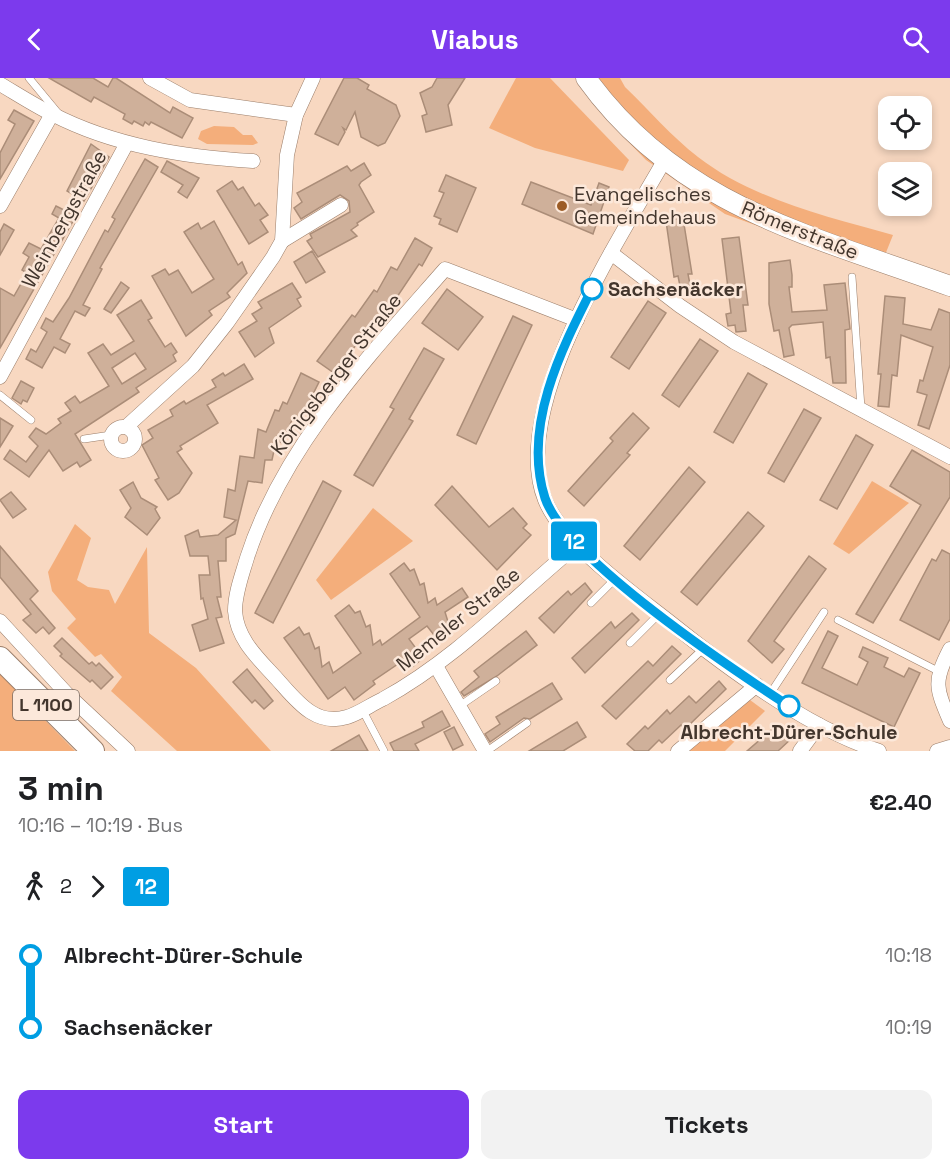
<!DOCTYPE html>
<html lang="en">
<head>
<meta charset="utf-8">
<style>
	:root { --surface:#fff; --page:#f2f2f2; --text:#202124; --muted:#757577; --accent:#7c3aed }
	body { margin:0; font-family:"Space Grotesk",sans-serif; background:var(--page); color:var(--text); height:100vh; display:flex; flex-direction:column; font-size:22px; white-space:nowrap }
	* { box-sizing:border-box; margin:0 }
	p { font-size:20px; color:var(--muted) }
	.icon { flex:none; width:33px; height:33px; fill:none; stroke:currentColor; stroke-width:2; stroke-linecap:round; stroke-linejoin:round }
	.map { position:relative; height:673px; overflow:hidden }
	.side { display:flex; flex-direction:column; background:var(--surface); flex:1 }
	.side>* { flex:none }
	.badge { padding:0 12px; border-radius:4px; font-size:21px; line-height:39px }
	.tools { position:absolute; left:878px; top:18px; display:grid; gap:12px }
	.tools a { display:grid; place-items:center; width:54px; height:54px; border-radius:12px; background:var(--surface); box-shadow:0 3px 9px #0003; font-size:30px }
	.map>.badge { position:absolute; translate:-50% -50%; box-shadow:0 0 0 3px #fff }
	.legs { display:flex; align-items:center; gap:9px; height:66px; padding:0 18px; font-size:20px }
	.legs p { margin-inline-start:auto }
	.headline { display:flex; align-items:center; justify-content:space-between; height:102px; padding:0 18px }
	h1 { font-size:33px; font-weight:700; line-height:45px }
	.action { display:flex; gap:12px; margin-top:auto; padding:12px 18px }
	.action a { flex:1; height:69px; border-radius:12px; background:var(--accent); color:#fff; font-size:24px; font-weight:700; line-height:69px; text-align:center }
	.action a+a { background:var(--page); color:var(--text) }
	ul { padding:0 18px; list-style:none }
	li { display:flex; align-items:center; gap:21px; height:72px; font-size:22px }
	li i { display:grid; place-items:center; width:9px; height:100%; margin:0 8px; background:currentColor }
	li i::after { content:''; width:15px; height:15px; margin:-8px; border:4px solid; border-radius:50%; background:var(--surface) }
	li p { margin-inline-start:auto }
	li:first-child i { background:linear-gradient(#0000 50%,currentColor 0) }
	li:last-child i { background:linear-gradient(currentColor 50%,#0000 0) }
	header { display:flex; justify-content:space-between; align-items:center; height:78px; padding:0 18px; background:var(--accent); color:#fff; font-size:27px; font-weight:700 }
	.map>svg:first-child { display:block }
	.green { fill:#f4ae7b }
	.building { fill:#cfb09a; stroke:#ab8d78; stroke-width:1.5; fill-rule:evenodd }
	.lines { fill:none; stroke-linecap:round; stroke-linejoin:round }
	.lane-casing { stroke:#9b7e6a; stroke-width:8 }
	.street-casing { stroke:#9b7e6a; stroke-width:15 }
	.secondary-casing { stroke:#9b7e6a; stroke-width:21 }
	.primary-casing { stroke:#9b7e6a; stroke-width:24 }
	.lane { stroke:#fff; stroke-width:7 }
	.street { stroke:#fff; stroke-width:14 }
	.secondary { stroke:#fff; stroke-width:20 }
	.primary { stroke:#fff; stroke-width:22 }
	.line-1-casing { stroke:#fff; stroke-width:14 }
	.line-1 { stroke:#009ee3; stroke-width:9 }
	.poi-dot { fill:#9c5c26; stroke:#fce8da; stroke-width:2 }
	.stop-1-dot { fill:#fff; stroke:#009ee3; stroke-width:3 }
	.labels { text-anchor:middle; stroke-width:5; stroke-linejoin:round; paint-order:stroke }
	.shield { fill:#fce8da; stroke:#7a6b61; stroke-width:1.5 }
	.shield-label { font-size:18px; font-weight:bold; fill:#43362d }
	.poi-label { font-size:20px; fill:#43362d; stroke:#fce8da; text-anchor:start }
	.street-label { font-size:20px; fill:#43362d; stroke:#fce8da }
	.stop-label { font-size:20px; font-weight:bold; fill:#43362d; stroke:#fce8da; text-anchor:start }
</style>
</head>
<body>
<header><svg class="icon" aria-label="back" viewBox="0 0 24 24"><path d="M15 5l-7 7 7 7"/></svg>Viabus<svg class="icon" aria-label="search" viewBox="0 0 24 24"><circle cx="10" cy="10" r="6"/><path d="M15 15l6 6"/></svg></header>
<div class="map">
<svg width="950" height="673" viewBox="0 0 950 673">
	<rect width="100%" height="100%" fill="#f8d8c1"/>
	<g class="green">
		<path d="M516,0H550L629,82L623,93L535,70L489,50Z"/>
		<path d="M576,0H620L625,9C649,32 672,59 698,79C752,121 828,139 893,157L879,192L725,136L646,82L611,46Z"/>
		<path d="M214,48L234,49L243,57H252L258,65L253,67L207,66L198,61L201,53Z"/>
		<path d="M872,403L909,425L849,476L833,466Z"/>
		<path d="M373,430L413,463L331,522L316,502Z"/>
		<path d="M75,446L91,460L77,502L88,509L109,512L115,526L147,469L149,555L196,590L271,673H177L111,613L122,599L101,576L95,579L67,550L76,541L52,513L48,494Z"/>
		<path d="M0,596L75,673H0Z"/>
		<path d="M750,622L765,633L725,673H689Z"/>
	</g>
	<g class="building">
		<path d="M49,0H93L108,9L113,0H116L170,35L173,29L193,40L182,60L151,44L149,47L145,44L143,48L134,43L132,46L123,41L125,36L94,19L91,24Z"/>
		<path d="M344,0H357L369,7L367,11L396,27L400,38L385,65L378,68L361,59L355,34L346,52L343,50L345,54L338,67L315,56Z"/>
		<path d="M437,0H465L448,27L452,47L426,54L422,38L427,36L420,15L432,9Z"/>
		<path d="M14,32L34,43L0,101V75L15,46L8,42Z"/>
		<path d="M91,66L109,79L84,123L67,113Z"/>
		<path d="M145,81L158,89L100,190L102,191L83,227L90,230L85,238L75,233L60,261L70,266L65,275L54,269L42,290L26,281L31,271L36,274L47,254L41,250L46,240L53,244L69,220L105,152L108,154L115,141L112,139Z"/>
		<path d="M167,83L199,100L187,120L178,114L183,107L161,94Z"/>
		<path d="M364,85L371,97L361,104L359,107L374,134L357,145L358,147L351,152L357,158L318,179L307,163L312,160L310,156L350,134L349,123L340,117L301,141L294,130L302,124L297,115L347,88L351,93Z"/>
		<path d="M446,97L476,110L457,154L439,146L441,141L434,138L444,115L439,113Z"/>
		<path d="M232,103L238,112L243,109L255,128L259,125L268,137L260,142L268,154L249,166L217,113Z"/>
		<path d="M531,104L591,127L599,105L609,109L593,156L522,126Z"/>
		<path d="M56,128L76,138L0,270V210L14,218L27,195L22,192L29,179L23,175L29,165L41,171L59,140L52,136Z"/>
		<path d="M683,140L692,196H688L692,217L682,218L678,198L674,199L666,143Z"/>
		<path d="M214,143L238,187L242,184L247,195L227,215L230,219L209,233L212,237L186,258L152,198L165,191L169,197L178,192L192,215L214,201L184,154L198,145L201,151Z"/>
		<path d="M4,146L14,152L0,177V154Z"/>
		<path d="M739,159L748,227H743L746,253L736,254L735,247L728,248L726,236L731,235L722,161Z"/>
		<path d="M415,160L432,170L422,188L419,186L379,246L375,243L334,295L317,283L352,237L355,239L374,212L377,214L391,189L397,192Z"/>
		<path d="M312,173L325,194L306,205L294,184Z"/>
		<path d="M790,182L792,197V209H789L792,234L827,232L824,207L845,205L850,251L845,252L846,305H833L830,279L826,280L823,244L792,247L789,250L794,277L784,279L779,252L774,253L769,226V185Z"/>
		<path d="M121,204L129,210L111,235L104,231Z"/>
		<path d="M292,205L301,219L297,221L301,228L269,250L274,265L255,279L239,254L257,243L252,236L262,230L258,224Z"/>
		<path d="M447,211L483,239L458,272L422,245Z"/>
		<path d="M885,218L905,220L903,246L931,252L939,231L950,235V287L929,351L918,347L927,317L917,314L920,302L923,303L933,269L901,257L897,298L892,297L889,329L878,328L881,296H878Z"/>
		<path d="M141,222L152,240L148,242L165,269L171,265L177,274L173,277L176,283L136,310L139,314L75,356L91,382L80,389L77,384L63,393L49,372L29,399L4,381L10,372L26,384L38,368L29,359L36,350L46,356L61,345L58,341L71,333L65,325L75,318L80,325L109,308L88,275L103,266L111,277L134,263L117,237ZM135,275L146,291L122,306L112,290Z"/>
		<path d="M648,223L666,235L629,291L611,279Z"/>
		<path d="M513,238L532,247L476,366L457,357Z"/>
		<path d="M700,261L718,273L679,329L662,317Z"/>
		<path d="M424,270L444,281L409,341L413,343L373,408L354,397L394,331L390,329Z"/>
		<path d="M244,286L253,301L207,327L218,345L180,368L182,371L177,374L192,395L179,415L168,422L155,402L159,400L142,367L153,360L148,352L173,338L170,332L184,323L186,326L216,309L212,302L223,295L225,298Z"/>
		<path d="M301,295L319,304L300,342L293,339L283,365L276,363L272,382H265L262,405L248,403L235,456L226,460V483H218L221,519H217L222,539L216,540L224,565L200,573L192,547L208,541L203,520L201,521L199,497H210L208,478H190L185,458L198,452L200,459L218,457L236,442L224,439L228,411L235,413L240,378L254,380L258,351L266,354L275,332L279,333L283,324L287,326Z"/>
		<path d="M748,295L767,306L733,365L714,354Z"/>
		<path d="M21,303L34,310L27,324L23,322L21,326L12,320Z"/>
		<path d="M804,331L821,340L784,404L768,395Z"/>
		<path d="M633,335L649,350L627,375L630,377L584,428L568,413L613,363L610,360Z"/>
		<path d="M0,340L13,348L0,369Z"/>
		<path d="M856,357L873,367L837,431L820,422Z"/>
		<path d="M912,372L950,394V419L873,545L856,536L921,427L890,408Z"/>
		<path d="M689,389L705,404L640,482L624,468Z"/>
		<path d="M323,403L341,413L273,545L255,535Z"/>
		<path d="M133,404L141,420L157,429L155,431L160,440L147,457L125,439L131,430L120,412Z"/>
		<path d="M452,408L489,449L513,430L527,446L523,450L531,457L497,492L435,427Z"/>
		<path d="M11,414L26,431L13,440L0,422Z"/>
		<path d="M748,434L764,448L697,527L681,514Z"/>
		<path d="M0,468L38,513L30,521L55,550L49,556L43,549L36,555L23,542L31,536L0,499Z"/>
		<path d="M942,472L950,476V541L939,562L900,542L932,481L936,483Z"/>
		<path d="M809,478L826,491L774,563L784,571L772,585L748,563Z"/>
		<path d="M404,485L410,493L414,491L420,507L424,505L428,525L435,520L437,527L462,510L468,519L445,534L449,547L434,557L427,548L409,561L423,580L410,591L404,582L373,603L375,606L354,622L345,609L328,621L284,560L299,549L304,557L309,555L315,571L319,569L322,589L329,584L333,595L361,575L335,538L349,527L355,535L360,533L366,549L370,547L373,567L380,562L382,567L420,539L390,496Z"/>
		<path d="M585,505L592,514L554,555L539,540L568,513L571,517Z"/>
		<path d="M632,535L639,542L585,595L572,580L611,544L615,550Z"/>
		<path d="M526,553L537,567L497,598L464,618L461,614L479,599L474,593Z"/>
		<path d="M828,553L838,558L822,590L857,607L868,584L859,579L863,569L888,580L884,589L904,599L909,590L920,595L894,649L802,605Z"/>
		<path d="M62,560L89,586L92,584L96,588L99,585L113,599L101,611L92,602L90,604L60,578L62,576L54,568Z"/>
		<path d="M672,568L681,576L616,641L602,628L648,583L653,588Z"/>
		<path d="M247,591L273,623L264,631L255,622L252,625L233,604Z"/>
		<path d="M719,603L726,611L685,651L681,647L662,665L659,662L648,673H635L627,666L645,648L648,651L667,632L670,636L689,618L696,625Z"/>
		<path d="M552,605L562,621L530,641L524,640L490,664L485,656L500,646L496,639Z"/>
		<path d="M442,633L450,648L415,666L419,673H394L390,665L424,649L422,644Z"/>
		<path d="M577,644L586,659L563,673H529Z"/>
		<path d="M778,646L792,660L778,673H747Z"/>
		<path d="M454,649L463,667L453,672L444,654Z"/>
		<path d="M359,657L368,673H331Z"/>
	</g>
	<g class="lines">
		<defs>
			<g id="lane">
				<path d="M29,0L58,35"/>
				<path d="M852,199L861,330"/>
				<path d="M0,317L31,342"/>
				<path d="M84,361L111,357"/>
				<path d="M591,525L616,500"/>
				<path d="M838,542L938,593"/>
				<path d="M630,565L659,536"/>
				<path d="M670,602L703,571"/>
				<path d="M770,616L824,534"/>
				<path d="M461,627L496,603"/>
				<path d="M363,633L384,673"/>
				<path d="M487,673L527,645"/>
			</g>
			<g id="street">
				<path d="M150,0L190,22L296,37"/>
				<path d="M0,6C17,16 34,27 52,36C114,68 184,79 253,83"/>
				<path d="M664,83C619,162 508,330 545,422C563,466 633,515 671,545C728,591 809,651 879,673"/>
				<path d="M0,128L52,36"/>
				<path d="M282,163L341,127"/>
				<path d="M611,175L680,228L734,264L950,379"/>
				<path d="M577,242L445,191C369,278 283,368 247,480C242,497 235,515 235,533C237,562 259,581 277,601C296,622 315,649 347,639C360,635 370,627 383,621C456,581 514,519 578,466"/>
				<path d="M0,299L127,65"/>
				<path d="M126,349L193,288L227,245L273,179L282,163L287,77L296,37L313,0"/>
				<circle cx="123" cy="361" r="12"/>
				<path d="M0,543L67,616L128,673"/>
				<path d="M950,571C933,604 936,610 950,643"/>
				<path d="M436,588L485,673"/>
				<path d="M678,673L757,607"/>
				<path d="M800,673L819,647"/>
				<path d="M937,673L950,669"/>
			</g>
			<path id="secondary" d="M586,0C678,128 810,157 950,208"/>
			<path id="primary" d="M0,580L93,673"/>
		</defs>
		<use href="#lane" class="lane-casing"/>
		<use href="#street" class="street-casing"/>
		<use href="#secondary" class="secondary-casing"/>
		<use href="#primary" class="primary-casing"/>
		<use href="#lane" class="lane"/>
		<use href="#street" class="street"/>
		<use href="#secondary" class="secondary"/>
		<use href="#primary" class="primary"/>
	</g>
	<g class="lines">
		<defs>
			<path id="line-1" d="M592,211C561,272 522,349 545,420C565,480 732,591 789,628"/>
		</defs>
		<use href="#line-1" class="line-1-casing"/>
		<use href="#line-1" class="line-1"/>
	</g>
	<circle class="poi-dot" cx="562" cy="128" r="6"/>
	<g class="stop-1-dot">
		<circle cx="592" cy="211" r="10"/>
		<circle cx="789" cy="628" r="10"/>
	</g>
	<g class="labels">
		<rect class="shield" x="13" y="612" width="66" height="30" rx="4.5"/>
		<g class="shield-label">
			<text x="46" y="633">L 1100</text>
		</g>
		<g class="poi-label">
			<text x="574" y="123">Evangelisches<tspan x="574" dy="23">Gemeindehaus</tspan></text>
		</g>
		<g class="street-label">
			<text transform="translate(64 141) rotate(-61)" y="7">Weinbergstraße</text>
			<text transform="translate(800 152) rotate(22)" y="7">Römerstraße</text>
			<text transform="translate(336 296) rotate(-52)" y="7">Königsberger Straße</text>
			<text transform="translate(458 541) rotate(-39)" y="7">Memeler Straße</text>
		</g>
		<g class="stop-label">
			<text x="608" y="218">Sachsenäcker</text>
			<text x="789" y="661" text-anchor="middle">Albrecht-Dürer-Schule</text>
		</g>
	</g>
</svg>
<div class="tools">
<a><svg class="icon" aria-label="locate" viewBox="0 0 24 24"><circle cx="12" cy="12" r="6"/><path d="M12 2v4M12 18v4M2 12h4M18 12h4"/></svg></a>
<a><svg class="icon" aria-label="layers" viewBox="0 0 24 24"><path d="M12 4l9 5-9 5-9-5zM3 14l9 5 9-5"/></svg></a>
</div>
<b class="badge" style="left:574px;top:463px;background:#009ee3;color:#fff">12</b>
</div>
<section class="side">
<div class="headline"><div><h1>3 min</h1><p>10:16 – 10:19 · Bus</p></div><b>€2.40</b></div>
<div class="legs"><svg class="icon" aria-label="walk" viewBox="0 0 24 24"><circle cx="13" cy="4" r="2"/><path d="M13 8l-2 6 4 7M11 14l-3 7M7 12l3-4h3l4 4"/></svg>2<svg class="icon" aria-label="forward" viewBox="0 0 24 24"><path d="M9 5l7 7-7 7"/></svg><b class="badge" style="background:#009ee3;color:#fff">12</b></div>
<ul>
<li><i style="color:#009ee3"></i><b>Albrecht-Dürer-Schule</b><p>10:18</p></li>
<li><i style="color:#009ee3"></i><b>Sachsenäcker</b><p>10:19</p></li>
</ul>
<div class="action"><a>Start</a><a>Tickets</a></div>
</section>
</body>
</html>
